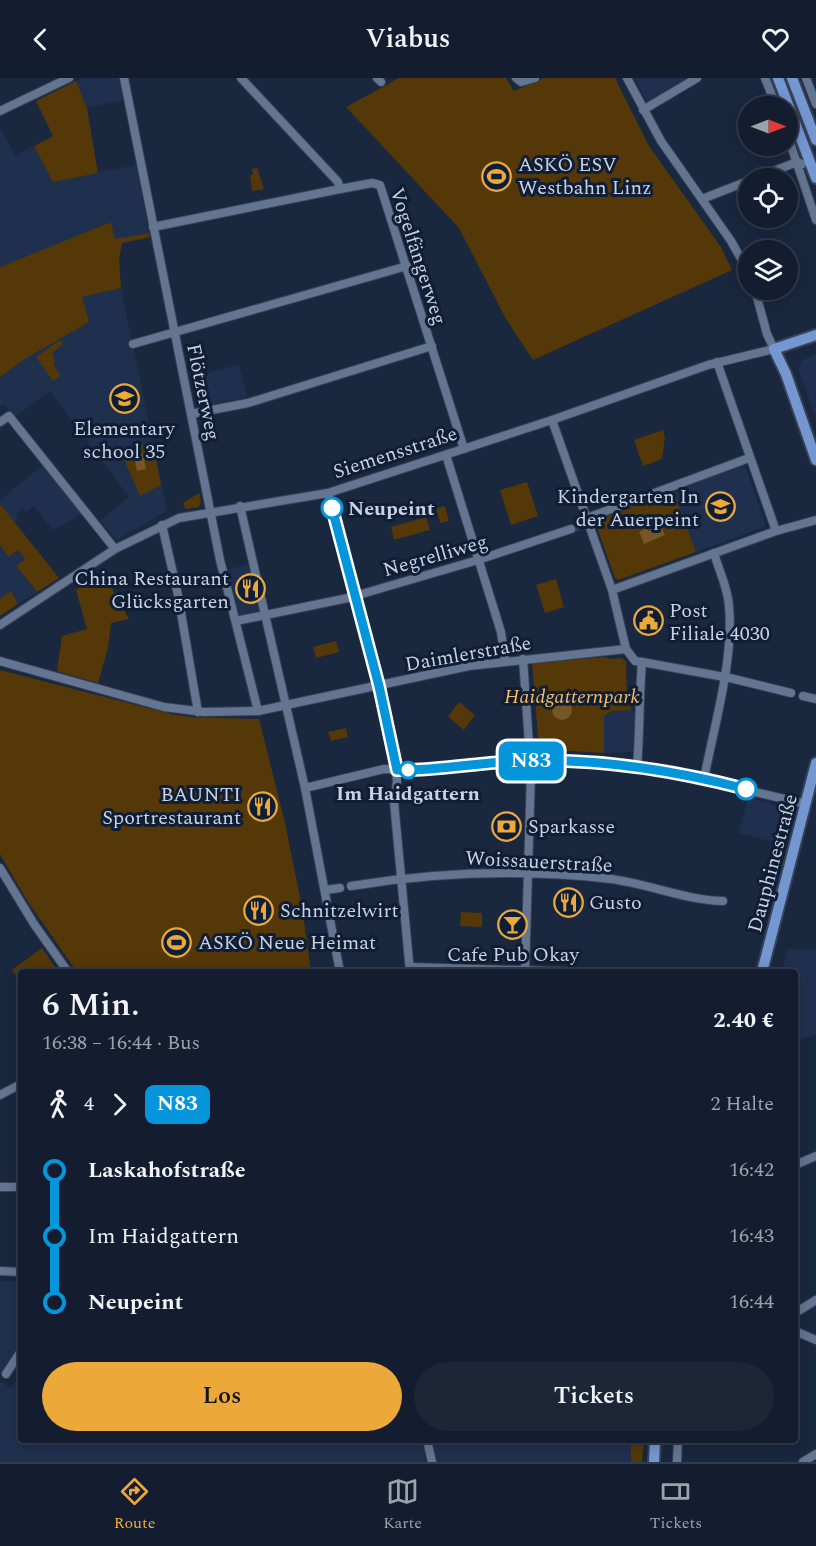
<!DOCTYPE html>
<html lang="de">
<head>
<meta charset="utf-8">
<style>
	:root { --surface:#131d2f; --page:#1c2637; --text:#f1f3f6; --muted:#9da2aa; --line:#323b4b; --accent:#eca93a }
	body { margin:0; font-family:Spectral,serif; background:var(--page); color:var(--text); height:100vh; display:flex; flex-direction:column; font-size:22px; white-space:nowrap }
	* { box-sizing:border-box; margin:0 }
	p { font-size:20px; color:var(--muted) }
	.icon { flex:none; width:33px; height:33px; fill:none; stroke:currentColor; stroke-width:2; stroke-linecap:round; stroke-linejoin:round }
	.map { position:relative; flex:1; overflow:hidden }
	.drawer { position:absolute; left:18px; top:891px; width:780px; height:474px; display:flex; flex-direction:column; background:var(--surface); border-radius:6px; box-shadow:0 3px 15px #0003,0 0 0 2px var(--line) }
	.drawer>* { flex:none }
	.badge { padding:0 12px; border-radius:9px; font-size:21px; line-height:39px }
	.needle { width:39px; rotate:90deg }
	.buttons { position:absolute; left:738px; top:18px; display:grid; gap:12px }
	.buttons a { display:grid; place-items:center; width:60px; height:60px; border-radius:50%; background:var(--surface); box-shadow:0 3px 15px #0003,0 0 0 2px var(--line); font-size:30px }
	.map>.badge { position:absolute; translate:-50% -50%; box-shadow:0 0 0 3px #fff }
	.legs { display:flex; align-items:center; gap:9px; height:66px; padding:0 24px; font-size:20px }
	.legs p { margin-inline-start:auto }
	.headline { display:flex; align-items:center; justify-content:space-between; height:102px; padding:0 24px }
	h1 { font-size:33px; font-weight:600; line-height:45px }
	.primary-button { display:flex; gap:12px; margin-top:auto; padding:12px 24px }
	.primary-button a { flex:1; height:69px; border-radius:36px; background:var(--accent); color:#111; font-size:24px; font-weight:600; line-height:69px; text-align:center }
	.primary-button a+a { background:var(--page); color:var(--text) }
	ul { padding:0 24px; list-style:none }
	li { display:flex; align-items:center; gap:21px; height:66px; font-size:22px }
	li i { display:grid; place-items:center; width:9px; height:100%; margin:0 8px; background:currentColor }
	li i::after { content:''; width:15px; height:15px; margin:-8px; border:4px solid; border-radius:50%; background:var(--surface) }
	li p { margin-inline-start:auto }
	li:first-child i { background:linear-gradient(#0000 50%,currentColor 0) }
	li:last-child i { background:linear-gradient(currentColor 50%,#0000 0) }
	header { display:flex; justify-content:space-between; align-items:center; height:78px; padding:0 24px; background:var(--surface); font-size:27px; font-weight:600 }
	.menu { display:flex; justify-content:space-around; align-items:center; height:84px; border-top:2px solid var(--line); background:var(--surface); font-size:16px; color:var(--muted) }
	.menu a { display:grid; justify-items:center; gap:3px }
	.menu .selected { color:var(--accent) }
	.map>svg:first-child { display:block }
	.built { fill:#1f304e }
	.green { fill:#543807 }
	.water { fill:#765626 }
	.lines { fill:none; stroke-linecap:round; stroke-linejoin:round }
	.minor-tunnel { stroke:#334157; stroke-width:8; stroke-dasharray:8 4; stroke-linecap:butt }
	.minor-casing { stroke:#374256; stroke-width:10 }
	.major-casing { stroke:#374256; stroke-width:14 }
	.minor { stroke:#647591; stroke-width:8 }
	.major { stroke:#7497d2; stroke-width:10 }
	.line-1-casing { stroke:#fff; stroke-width:14 }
	.line-1 { stroke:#0595da; stroke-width:9 }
	.stop-1-dot { fill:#fff; stroke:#0595da; stroke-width:3 }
	.labels { text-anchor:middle; stroke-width:6; stroke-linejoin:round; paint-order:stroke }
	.poi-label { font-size:20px; fill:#c9d2e2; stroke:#101e35; text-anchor:start }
	.street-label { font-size:20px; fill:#c9d2e2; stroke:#101e35 }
	.stop-label { font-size:20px; font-weight:bold; fill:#c9d2e2; stroke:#101e35; text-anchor:start }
	.park-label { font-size:20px; font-style:italic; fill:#f8bc63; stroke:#101e35 }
</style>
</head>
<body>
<header><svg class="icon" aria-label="back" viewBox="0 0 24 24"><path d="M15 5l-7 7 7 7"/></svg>Viabus<svg class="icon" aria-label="heart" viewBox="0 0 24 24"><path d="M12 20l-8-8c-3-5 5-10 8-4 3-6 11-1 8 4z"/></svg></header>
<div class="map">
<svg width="816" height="1384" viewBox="0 0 816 1384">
	<rect width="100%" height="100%" fill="#19273f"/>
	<g class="built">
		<path d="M82,0H119L123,22L87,30L76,3Z"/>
		<path d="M635,0H689L647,24Z"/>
		<path d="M0,49L15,77L34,68L53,103L136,87L149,155L115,162L111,144L0,189Z"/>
		<path d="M121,210L167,433L117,462L100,443L129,419L50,313L15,339L4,326L0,328V299L23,282L82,219Z"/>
		<path d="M816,277V340L798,290L802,282Z"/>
		<path d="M239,286L247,319L203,328L197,326L190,301Z"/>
		<path d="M43,387L82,436L53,452L34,428L26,434L23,430L15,436L18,441L14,444L0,426V422Z"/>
		<path d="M740,388L746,390L766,448L696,474L674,414Z"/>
		<path d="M0,467L9,478L18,472L25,481L16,489L37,514L18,526L11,514L0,521Z"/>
		<path d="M249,486L260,534L240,539L237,537L225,492Z"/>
		<path d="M632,632L637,641L633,674L604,675L603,638L612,633Z"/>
		<path d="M748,720L785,730L778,765L739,755Z"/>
		<path d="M788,871L816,872V957L795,963V894H782Z"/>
		<path d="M0,1203L21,1204V1264L0,1296Z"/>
		<path d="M21,1297V1362H422L426,1384H0V1303L11,1310Z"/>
		<path d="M430,1362H631V1384H435Z"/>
	</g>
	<g class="green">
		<path d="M399,0H506L514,13L544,0H615L649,68L721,169L732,192L533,282L506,241L459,150L346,29Z"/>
		<path d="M76,3L87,30L98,95L53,104L34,68L53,58L36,23Z"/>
		<path d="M257,90L264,111L252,113L250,97H253L252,91Z"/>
		<path d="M111,144L115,161L149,155L150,159L122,165L119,182L121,210L82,219L89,244L23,282L0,299V189Z"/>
		<path d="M60,262L63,266L52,275L55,284L53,285L60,298L53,303L36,279Z"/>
		<path d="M663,352L665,359L662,381L643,388L634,362Z"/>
		<path d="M153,365L161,407L140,418L126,386L122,371Z"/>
		<path d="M527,404L538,438L511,447L500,412Z"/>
		<path d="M674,414L696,474L618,502L615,500L596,447L597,442Z"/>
		<path d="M199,415L201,424L199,429L185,431L183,425Z"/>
		<path d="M709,424L724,437L720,442L705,429Z"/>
		<path d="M0,426L59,500L37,514L16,488L25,481L18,472L9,479L0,467Z"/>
		<path d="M445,428L449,443L440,445L436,430Z"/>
		<path d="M426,439L430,452L394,462L391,449Z"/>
		<path d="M103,494L129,541L111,545L108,570L98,605L57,593L62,558L87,551L76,512Z"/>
		<path d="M556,501L564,529L545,535L536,507Z"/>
		<path d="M11,513L18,526L0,538V521Z"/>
		<path d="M336,563L339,574L316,580L313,569Z"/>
		<path d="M607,579L608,581L621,580L626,583L627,621L632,632L612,633L604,638V675L539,671L532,585Z"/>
		<path d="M0,592L171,636L190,639L259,641L285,745L302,829L311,894H77L26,821L0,776Z"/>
		<path d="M459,624L475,637L464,652L448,639Z"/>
		<path d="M346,650L348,659L331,663L328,654Z"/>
		<path d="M461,834L482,835V849L460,848Z"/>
		<path d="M42,870L57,892L21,894V904L12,892Z"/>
		<path d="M631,1362H644L642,1384H631Z"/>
	</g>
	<g class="water">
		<path d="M143,376L146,391L137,393L134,378Z"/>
		<path d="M658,442L665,457L644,466L639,454L645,451L650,453V446Z"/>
		<circle cx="562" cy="632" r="10"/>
	</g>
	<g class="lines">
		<path class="minor-tunnel" d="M571,451L581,448"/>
		<defs>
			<g id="minor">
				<path d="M124,0L220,482L258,633"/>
				<path d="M241,0L338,104L340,111L372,105L380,107L464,371"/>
				<path d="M377,0L381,4"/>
				<path d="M516,0L521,4L535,0"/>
				<path d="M627,0L661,63L731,163L748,193"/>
				<path d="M765,0L776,28"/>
				<path d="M806,0L816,26"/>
				<path d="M643,32L697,0"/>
				<path d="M0,33L69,0"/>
				<path d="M788,59L816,142"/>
				<path d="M756,100L797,84L802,86"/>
				<path d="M702,121L748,103"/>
				<path d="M153,149L340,111"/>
				<path d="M133,266L407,188"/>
				<path d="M717,284L776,453"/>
				<path d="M191,336L248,325L432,268"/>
				<path d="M552,342L612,512L626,571L635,583L642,584L730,600L791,615"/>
				<path d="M0,344L9,338L115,471"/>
				<path d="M446,377L501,554L505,583"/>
				<path d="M328,415L379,608L394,678L397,703L394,724L410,894"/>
				<path d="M240,428L305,710L340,894"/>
				<path d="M587,440L749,380"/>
				<path d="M162,447L178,517L198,634"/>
				<path d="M612,512L776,453L816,442"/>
				<path d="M236,543L348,520L478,482L571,451"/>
				<path d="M0,547L115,471L179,440L328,415L552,342L708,287L774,271L767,256L755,212"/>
				<path d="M523,581L531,694L525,894"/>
				<path d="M0,583L164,629L204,634L258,633L469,588L626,571"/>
				<path d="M803,618L816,621"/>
				<path d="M637,689C640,653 639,620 642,584"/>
				<path d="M704,701C714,648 734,582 729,528C728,510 719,493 714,475"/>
				<path d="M305,710L384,691L408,692L521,683L630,688L661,692L806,726"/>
				<path d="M0,790L34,846L68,894"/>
				<path d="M351,808C437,794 524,791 611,801C649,806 685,822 723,823"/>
				<path d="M325,812L340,810"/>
				<path d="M410,889L581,894"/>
				<path d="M0,1017L21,1006"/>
				<path d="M795,1087L816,1078"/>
				<path d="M0,1109H21"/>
				<path d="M0,1193L21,1194"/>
				<path d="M795,1235L816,1222"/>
				<path d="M795,1253L816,1262"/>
				<path d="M6,1296L21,1273"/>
				<path d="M427,1362L432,1384"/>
				<path d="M677,1384L678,1362"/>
				<path d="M803,1384L816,1376"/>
			</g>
			<g id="major">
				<path d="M778,0L816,100"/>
				<path d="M792,0L816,62"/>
				<path d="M816,257L774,271L786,296L816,382"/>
				<path d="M762,894L816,685"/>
				<path d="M654,1384L655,1362"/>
			</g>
		</defs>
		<use href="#minor" class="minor-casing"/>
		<use href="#major" class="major-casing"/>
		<use href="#minor" class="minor"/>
		<use href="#major" class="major"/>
	</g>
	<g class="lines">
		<defs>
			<path id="line-1" d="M332,430L379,608L397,692C438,693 479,684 520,683C595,680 673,692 746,711"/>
		</defs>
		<use href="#line-1" class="line-1-casing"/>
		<use href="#line-1" class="line-1"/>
	</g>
	<defs>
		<symbol id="stadium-ring" viewBox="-11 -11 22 22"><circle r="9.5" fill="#101e35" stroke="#eca93a" stroke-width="1.5"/><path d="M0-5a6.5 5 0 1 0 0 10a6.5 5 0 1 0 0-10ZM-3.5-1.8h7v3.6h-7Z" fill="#eca93a"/></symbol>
		<symbol id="school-ring" viewBox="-11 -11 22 22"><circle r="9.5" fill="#101e35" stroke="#eca93a" stroke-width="1.5"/><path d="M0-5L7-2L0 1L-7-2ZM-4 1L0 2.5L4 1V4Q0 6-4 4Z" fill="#eca93a"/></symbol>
		<symbol id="restaurant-ring" viewBox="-11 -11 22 22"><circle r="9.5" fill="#101e35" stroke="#eca93a" stroke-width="1.5"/><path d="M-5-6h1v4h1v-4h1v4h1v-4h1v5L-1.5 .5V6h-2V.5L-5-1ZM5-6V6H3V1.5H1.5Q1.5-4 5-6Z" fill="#eca93a"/></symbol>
		<symbol id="civic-ring" viewBox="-11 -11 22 22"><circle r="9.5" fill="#101e35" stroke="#eca93a" stroke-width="1.5"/><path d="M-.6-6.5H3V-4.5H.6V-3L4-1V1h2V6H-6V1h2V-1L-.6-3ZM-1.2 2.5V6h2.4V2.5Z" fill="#eca93a"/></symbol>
		<symbol id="bank-ring" viewBox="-11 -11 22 22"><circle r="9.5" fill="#101e35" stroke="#eca93a" stroke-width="1.5"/><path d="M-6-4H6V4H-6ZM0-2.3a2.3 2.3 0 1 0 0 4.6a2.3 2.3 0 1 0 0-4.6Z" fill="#eca93a"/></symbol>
		<symbol id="bar-ring" viewBox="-11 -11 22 22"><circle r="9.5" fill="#101e35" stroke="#eca93a" stroke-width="1.5"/><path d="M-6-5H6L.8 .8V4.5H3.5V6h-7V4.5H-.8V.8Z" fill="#eca93a"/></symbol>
	</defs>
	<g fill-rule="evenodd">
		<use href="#stadium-ring" x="480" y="82" width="33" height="33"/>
		<use href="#school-ring" x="108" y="304" width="33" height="33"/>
		<use href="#school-ring" x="704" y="412" width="33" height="33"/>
		<use href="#restaurant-ring" x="234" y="494" width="33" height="33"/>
		<use href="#civic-ring" x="632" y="526" width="33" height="33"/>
		<use href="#restaurant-ring" x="246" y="712" width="33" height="33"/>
		<use href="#bank-ring" x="490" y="732" width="33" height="33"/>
		<use href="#restaurant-ring" x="552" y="808" width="33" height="33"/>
		<use href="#restaurant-ring" x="242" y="816" width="33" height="33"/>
		<use href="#bar-ring" x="496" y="830" width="33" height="33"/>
		<use href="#stadium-ring" x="160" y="848" width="33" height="33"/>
	</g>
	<g class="stop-1-dot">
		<circle cx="332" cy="430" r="10"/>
		<circle cx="408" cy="692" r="8"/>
		<circle cx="746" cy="711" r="10"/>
	</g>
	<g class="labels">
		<g class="poi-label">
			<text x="518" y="93">ASKÖ ESV<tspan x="518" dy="23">Westbahn Linz</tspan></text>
			<text x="124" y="357" text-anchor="middle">Elementary<tspan x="124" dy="23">school 35</tspan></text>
			<text x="699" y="425" text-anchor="end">Kindergarten In<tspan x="699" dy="23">der Auerpeint</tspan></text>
			<text x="229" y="507" text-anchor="end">China Restaurant<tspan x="229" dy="23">Glücksgarten</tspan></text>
			<text x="669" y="539">Post<tspan x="669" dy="23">Filiale 4030</tspan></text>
			<text x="241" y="723" text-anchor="end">BAUNTI<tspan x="241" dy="23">Sportrestaurant</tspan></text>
			<text x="528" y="755">Sparkasse</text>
			<text x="589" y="831">Gusto</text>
			<text x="280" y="839">Schnitzelwirt</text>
			<text x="198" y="871">ASKÖ Neue Heimat</text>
			<text x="513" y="883" text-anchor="middle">Cafe Pub Okay</text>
		</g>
		<g class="street-label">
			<text transform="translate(419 178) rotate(72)" y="7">Vogelfängerweg</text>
			<text transform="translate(204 314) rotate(78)" y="7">Flötzerweg</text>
			<text transform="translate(395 374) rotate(-18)" y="7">Siemensstraße</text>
			<text transform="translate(435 477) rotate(-16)" y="7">Negrelliweg</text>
			<text transform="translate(468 575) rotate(-10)" y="7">Daimlerstraße</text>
			<text transform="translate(539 783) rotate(3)" y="7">Woissauerstraße</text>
			<text transform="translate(772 785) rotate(-75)" y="7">Dauphinestraße</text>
		</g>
		<g class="stop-label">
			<text x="348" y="437">Neupeint</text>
			<text x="408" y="722" text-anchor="middle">Im Haidgattern</text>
		</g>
		<g class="park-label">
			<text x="572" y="625">Haidgatternpark</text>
		</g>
	</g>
</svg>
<div class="buttons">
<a><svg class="needle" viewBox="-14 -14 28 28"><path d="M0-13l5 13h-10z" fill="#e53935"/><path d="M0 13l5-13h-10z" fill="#9da2aa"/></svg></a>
<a><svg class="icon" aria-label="locate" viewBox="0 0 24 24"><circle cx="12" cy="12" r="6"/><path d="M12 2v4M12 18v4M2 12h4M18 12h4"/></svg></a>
<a><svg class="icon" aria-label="layers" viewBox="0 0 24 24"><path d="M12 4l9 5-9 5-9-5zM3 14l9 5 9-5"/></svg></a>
</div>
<b class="badge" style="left:531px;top:683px;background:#0595da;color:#fff">N83</b>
<section class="drawer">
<div class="headline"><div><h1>6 Min.</h1><p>16:38 – 16:44 · Bus</p></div><b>2.40 €</b></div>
<div class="legs"><svg class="icon" aria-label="walk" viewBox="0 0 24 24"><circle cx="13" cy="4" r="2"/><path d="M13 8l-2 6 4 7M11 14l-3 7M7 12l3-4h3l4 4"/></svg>4<svg class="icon" aria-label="forward" viewBox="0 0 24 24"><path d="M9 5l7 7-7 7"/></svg><b class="badge" style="background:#0595da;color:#fff">N83</b><p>2 Halte</p></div>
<ul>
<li><i style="color:#0595da"></i><b>Laskahofstraße</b><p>16:42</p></li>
<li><i style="color:#0595da"></i><span>Im Haidgattern</span><p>16:43</p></li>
<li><i style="color:#0595da"></i><b>Neupeint</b><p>16:44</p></li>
</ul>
<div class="primary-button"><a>Los</a><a>Tickets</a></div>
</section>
</div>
<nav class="menu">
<a class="selected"><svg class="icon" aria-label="directions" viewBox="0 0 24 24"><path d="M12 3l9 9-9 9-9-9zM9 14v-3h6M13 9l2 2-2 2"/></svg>Route</a>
<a><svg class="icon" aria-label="map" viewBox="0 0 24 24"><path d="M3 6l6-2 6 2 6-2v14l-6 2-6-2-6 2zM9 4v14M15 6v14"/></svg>Karte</a>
<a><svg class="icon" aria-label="tickets" viewBox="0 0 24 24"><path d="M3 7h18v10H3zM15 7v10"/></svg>Tickets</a>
</nav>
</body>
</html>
